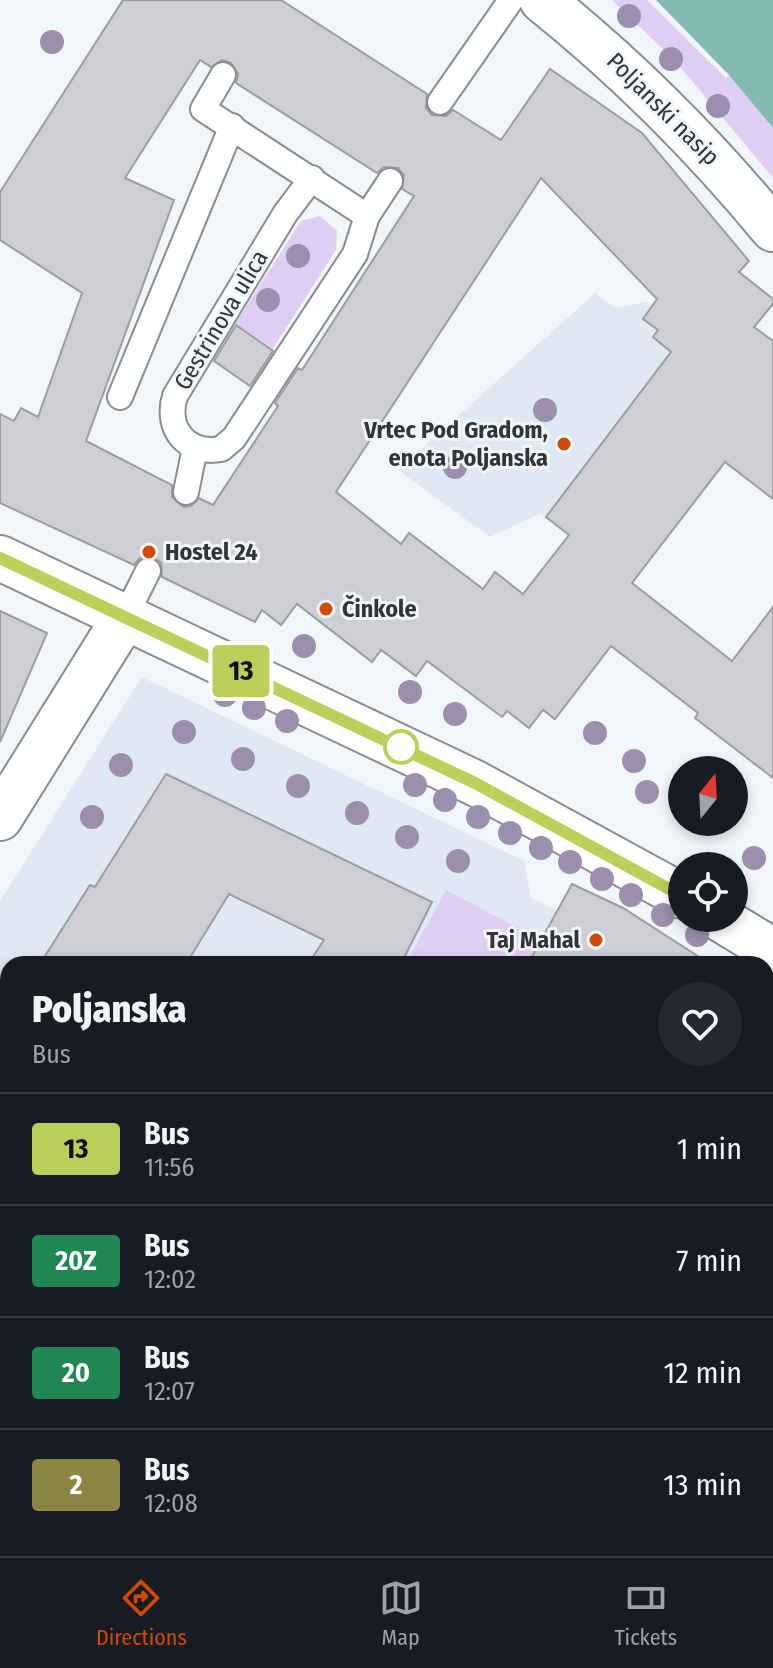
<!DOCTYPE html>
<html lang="en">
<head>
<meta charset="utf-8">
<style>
	:root { --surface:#171b24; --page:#242831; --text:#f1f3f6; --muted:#9ea1a6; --line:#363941; --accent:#d04b01 }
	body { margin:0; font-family:"Fira Sans Condensed",sans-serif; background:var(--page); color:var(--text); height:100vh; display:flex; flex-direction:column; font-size:30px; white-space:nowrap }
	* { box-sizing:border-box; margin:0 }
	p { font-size:26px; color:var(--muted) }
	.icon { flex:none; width:44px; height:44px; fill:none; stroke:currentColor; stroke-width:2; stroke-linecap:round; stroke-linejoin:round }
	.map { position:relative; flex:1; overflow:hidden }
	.side { position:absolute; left:0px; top:956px; width:774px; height:600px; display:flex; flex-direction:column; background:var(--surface); border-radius:24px 24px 0 0; box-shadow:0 4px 12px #0003 }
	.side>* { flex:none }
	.badge { padding:0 16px; border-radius:6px; font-size:28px; line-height:52px }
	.needle { width:52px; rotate:18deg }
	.controls { position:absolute; left:668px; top:756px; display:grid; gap:16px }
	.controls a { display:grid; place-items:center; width:80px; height:80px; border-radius:50%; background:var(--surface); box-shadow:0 4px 12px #0003; font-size:40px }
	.map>.badge { position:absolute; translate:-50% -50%; box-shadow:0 0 0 4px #fff }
	.round { display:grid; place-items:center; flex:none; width:84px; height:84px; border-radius:42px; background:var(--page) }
	.overview { display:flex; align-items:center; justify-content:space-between; height:136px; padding:0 32px }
	h1 { font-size:38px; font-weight:800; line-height:60px }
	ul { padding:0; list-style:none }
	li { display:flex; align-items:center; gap:24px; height:112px; padding:0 32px; border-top:2px solid var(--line) }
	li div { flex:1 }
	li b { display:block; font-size:30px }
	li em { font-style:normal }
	li .badge { min-width:88px; font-weight:700; text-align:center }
	.tabs { display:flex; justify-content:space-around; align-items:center; height:112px; border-top:2px solid var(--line); background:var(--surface); font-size:22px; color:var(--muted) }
	.tabs a { display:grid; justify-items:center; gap:4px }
	.tabs .active { color:var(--accent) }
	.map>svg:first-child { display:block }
	.built { fill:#dee9f3 }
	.green { fill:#e0cdf2 }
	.water { fill:#84bab1 }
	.building { fill:#cecfd5; stroke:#9c9da3; stroke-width:2; fill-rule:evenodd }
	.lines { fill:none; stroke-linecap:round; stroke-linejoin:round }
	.lane-casing { stroke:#888d91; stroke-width:28 }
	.street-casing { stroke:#888d91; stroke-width:48 }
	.lane { stroke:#fff; stroke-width:24 }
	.street { stroke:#fff; stroke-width:44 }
	.tree { fill:#9c8fad }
	.line-casing { stroke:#fff; stroke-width:18 }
	.line { stroke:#bad05a; stroke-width:12 }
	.poi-dot { fill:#d04b01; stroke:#f1f6fb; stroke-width:3 }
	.stop-dot { fill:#fff; stroke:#bad05a; stroke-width:4 }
	.labels { text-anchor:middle; stroke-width:6; stroke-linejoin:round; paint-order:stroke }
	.street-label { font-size:24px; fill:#323436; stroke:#f1f6fb }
	.poi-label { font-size:24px; font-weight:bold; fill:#323436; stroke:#f1f6fb; text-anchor:end }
</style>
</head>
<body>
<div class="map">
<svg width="773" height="1556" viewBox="0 0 773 1556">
	<rect width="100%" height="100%" fill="#f1f6fb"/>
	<g class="built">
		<path d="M595,293L616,308L648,302L658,330L653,337L674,354L632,583L541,513L490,537L398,470Z"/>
		<path d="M142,677L524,861L531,898L557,910L528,964H8V1224L0,1219V901Z"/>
	</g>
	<g class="green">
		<path d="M612,0H647L726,78L729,75L773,128V178L676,62Z"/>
		<path d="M320,216L337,231L336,250L272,350L235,324L301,221Z"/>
		<path d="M446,890L541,940L528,964H406Z"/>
		<path d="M0,1341L8,1347V1458L0,1469Z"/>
	</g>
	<path class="water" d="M656,0H773V128L729,75Z"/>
	<g class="building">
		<path d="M123,0H281L427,94L426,108L432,115L446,116L453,110L501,140L550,69L642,133L749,261L739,272L773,299V304L754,327L773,341V499L725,462L632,583L732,661L773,607V778L695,718L698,713L611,646L555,719L543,710L529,728L507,711L502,717L427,661L416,676L381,650L372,662L297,604L281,625L262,610L255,622L162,577L161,563L154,557L140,558L134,565L0,503V414L14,421L21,408L38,417L82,293L0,240V192ZM200,60L211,67L222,60L231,63L238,74L236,83L377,173L384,167L398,168L404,175L402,189L414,196L302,370L298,368L275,403L278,406L213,505L199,498L191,506L184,507L172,497V485L86,441L174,200L125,178ZM541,178L657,299L643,319L658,330L653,337L671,352L546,517L569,535L523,594L495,572L483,589L409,533L401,544L336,492Z"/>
		<path d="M236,325L273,351L250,386L214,361Z"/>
		<path d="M0,611L47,633L0,742Z"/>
		<path d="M166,774L432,902L401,964H308L324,940L229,894L186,964H40L90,885L95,887Z"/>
		<path d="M572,884L623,908L710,964H528Z"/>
	</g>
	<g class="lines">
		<defs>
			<g id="lane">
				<path d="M223,75L203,109L367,216"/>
				<path d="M440,102L511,0"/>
				<path d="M312,178L285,214L175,396C165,429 187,455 221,449L234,438L355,254L367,216L390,181"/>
				<path d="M120,397L232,126"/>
				<path d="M186,492L195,448"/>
				<path d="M125,617L148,571"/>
			</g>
			<g id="street">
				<path d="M542,0C628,69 703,144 773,229"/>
				<path d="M0,558L475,783L682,896"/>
				<path d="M0,818L125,617"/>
				<path d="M719,918L773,951"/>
				<path d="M766,1200L773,1190"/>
				<path d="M0,1280L8,1285"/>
				<path d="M380,1548L391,1556"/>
				<path d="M522,1556L527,1548"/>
			</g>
		</defs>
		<use href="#lane" class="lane-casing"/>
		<use href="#street" class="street-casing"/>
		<use href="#lane" class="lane"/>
		<use href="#street" class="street"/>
	</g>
	<g class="tree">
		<circle cx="629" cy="16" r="12"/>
		<circle cx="52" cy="42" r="12"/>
		<circle cx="671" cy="59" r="12"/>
		<circle cx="718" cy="106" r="12"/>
		<circle cx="298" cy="256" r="12"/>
		<circle cx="268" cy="300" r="12"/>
		<circle cx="545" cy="410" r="12"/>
		<circle cx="455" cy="467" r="12"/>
		<circle cx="304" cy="646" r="12"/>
		<circle cx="410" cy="692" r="12"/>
		<circle cx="225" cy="695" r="12"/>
		<circle cx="254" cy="708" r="12"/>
		<circle cx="455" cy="714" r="12"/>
		<circle cx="287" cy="721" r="12"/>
		<circle cx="184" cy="732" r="12"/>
		<circle cx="595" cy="733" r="12"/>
		<circle cx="243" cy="759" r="12"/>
		<circle cx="634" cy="761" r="12"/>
		<circle cx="121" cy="765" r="12"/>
		<circle cx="415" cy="785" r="12"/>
		<circle cx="298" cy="786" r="12"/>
		<circle cx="647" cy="792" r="12"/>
		<circle cx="445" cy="800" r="12"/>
		<circle cx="357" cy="813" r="12"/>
		<circle cx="92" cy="817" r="12"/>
		<circle cx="478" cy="817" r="12"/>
		<circle cx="510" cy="833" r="12"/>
		<circle cx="407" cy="837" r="12"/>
		<circle cx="541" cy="848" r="12"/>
		<circle cx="754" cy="858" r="12"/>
		<circle cx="458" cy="861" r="12"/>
		<circle cx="570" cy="862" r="12"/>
		<circle cx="602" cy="879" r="12"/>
		<circle cx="631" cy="895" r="12"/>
		<circle cx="663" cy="915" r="12"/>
		<circle cx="697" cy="935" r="12"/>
	</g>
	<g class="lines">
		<defs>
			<path id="line" d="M0,558L475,783L682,896"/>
		</defs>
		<use href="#line" class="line-casing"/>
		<use href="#line" class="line"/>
	</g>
	<g class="poi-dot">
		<circle cx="564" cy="444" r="8"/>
		<circle cx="149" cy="552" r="8"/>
		<circle cx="326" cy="609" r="8"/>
		<circle cx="596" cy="940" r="8"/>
	</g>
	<circle class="stop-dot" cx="401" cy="747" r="16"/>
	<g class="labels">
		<g class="street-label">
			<text transform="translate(663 109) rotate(45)" y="8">Poljanski nasip</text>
			<text transform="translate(221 320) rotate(-59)" y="8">Gestrinova ulica</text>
		</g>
		<g class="poi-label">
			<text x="548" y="438">Vrtec Pod Gradom,<tspan x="548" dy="28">enota Poljanska</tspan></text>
			<text x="165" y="560" text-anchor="start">Hostel 24</text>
			<text x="342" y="617" text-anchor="start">Činkole</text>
			<text x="580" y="948">Taj Mahal</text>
		</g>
	</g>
</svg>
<div class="controls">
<a><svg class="needle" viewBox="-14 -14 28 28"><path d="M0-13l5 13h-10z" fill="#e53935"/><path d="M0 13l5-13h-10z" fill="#9ea1a6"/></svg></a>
<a><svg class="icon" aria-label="locate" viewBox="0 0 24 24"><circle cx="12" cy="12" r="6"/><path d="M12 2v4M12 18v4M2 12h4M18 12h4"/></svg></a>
</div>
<b class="badge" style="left:241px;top:671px;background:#bad05a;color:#111">13</b>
<section class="side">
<div class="overview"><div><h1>Poljanska</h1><p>Bus</p></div><a class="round"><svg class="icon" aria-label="heart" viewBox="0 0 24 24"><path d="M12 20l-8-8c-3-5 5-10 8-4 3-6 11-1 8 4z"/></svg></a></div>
<ul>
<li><span class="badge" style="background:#bad05a;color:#111">13</span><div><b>Bus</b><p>11:56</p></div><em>1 min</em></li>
<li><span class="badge" style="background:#1f8751;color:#fff">20Z</span><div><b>Bus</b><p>12:02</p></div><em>7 min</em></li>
<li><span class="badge" style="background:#1f8751;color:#fff">20</span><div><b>Bus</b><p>12:07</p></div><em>12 min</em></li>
<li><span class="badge" style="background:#8b8742;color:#fff">2</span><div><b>Bus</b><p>12:08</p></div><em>13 min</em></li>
</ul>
</section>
</div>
<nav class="tabs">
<a class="active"><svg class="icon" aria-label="directions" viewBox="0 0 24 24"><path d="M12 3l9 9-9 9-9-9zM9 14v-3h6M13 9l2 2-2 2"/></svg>Directions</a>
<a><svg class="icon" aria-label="map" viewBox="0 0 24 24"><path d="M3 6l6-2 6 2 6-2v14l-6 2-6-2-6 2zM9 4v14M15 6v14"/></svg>Map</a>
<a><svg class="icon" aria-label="tickets" viewBox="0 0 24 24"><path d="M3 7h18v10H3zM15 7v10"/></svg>Tickets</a>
</nav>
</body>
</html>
